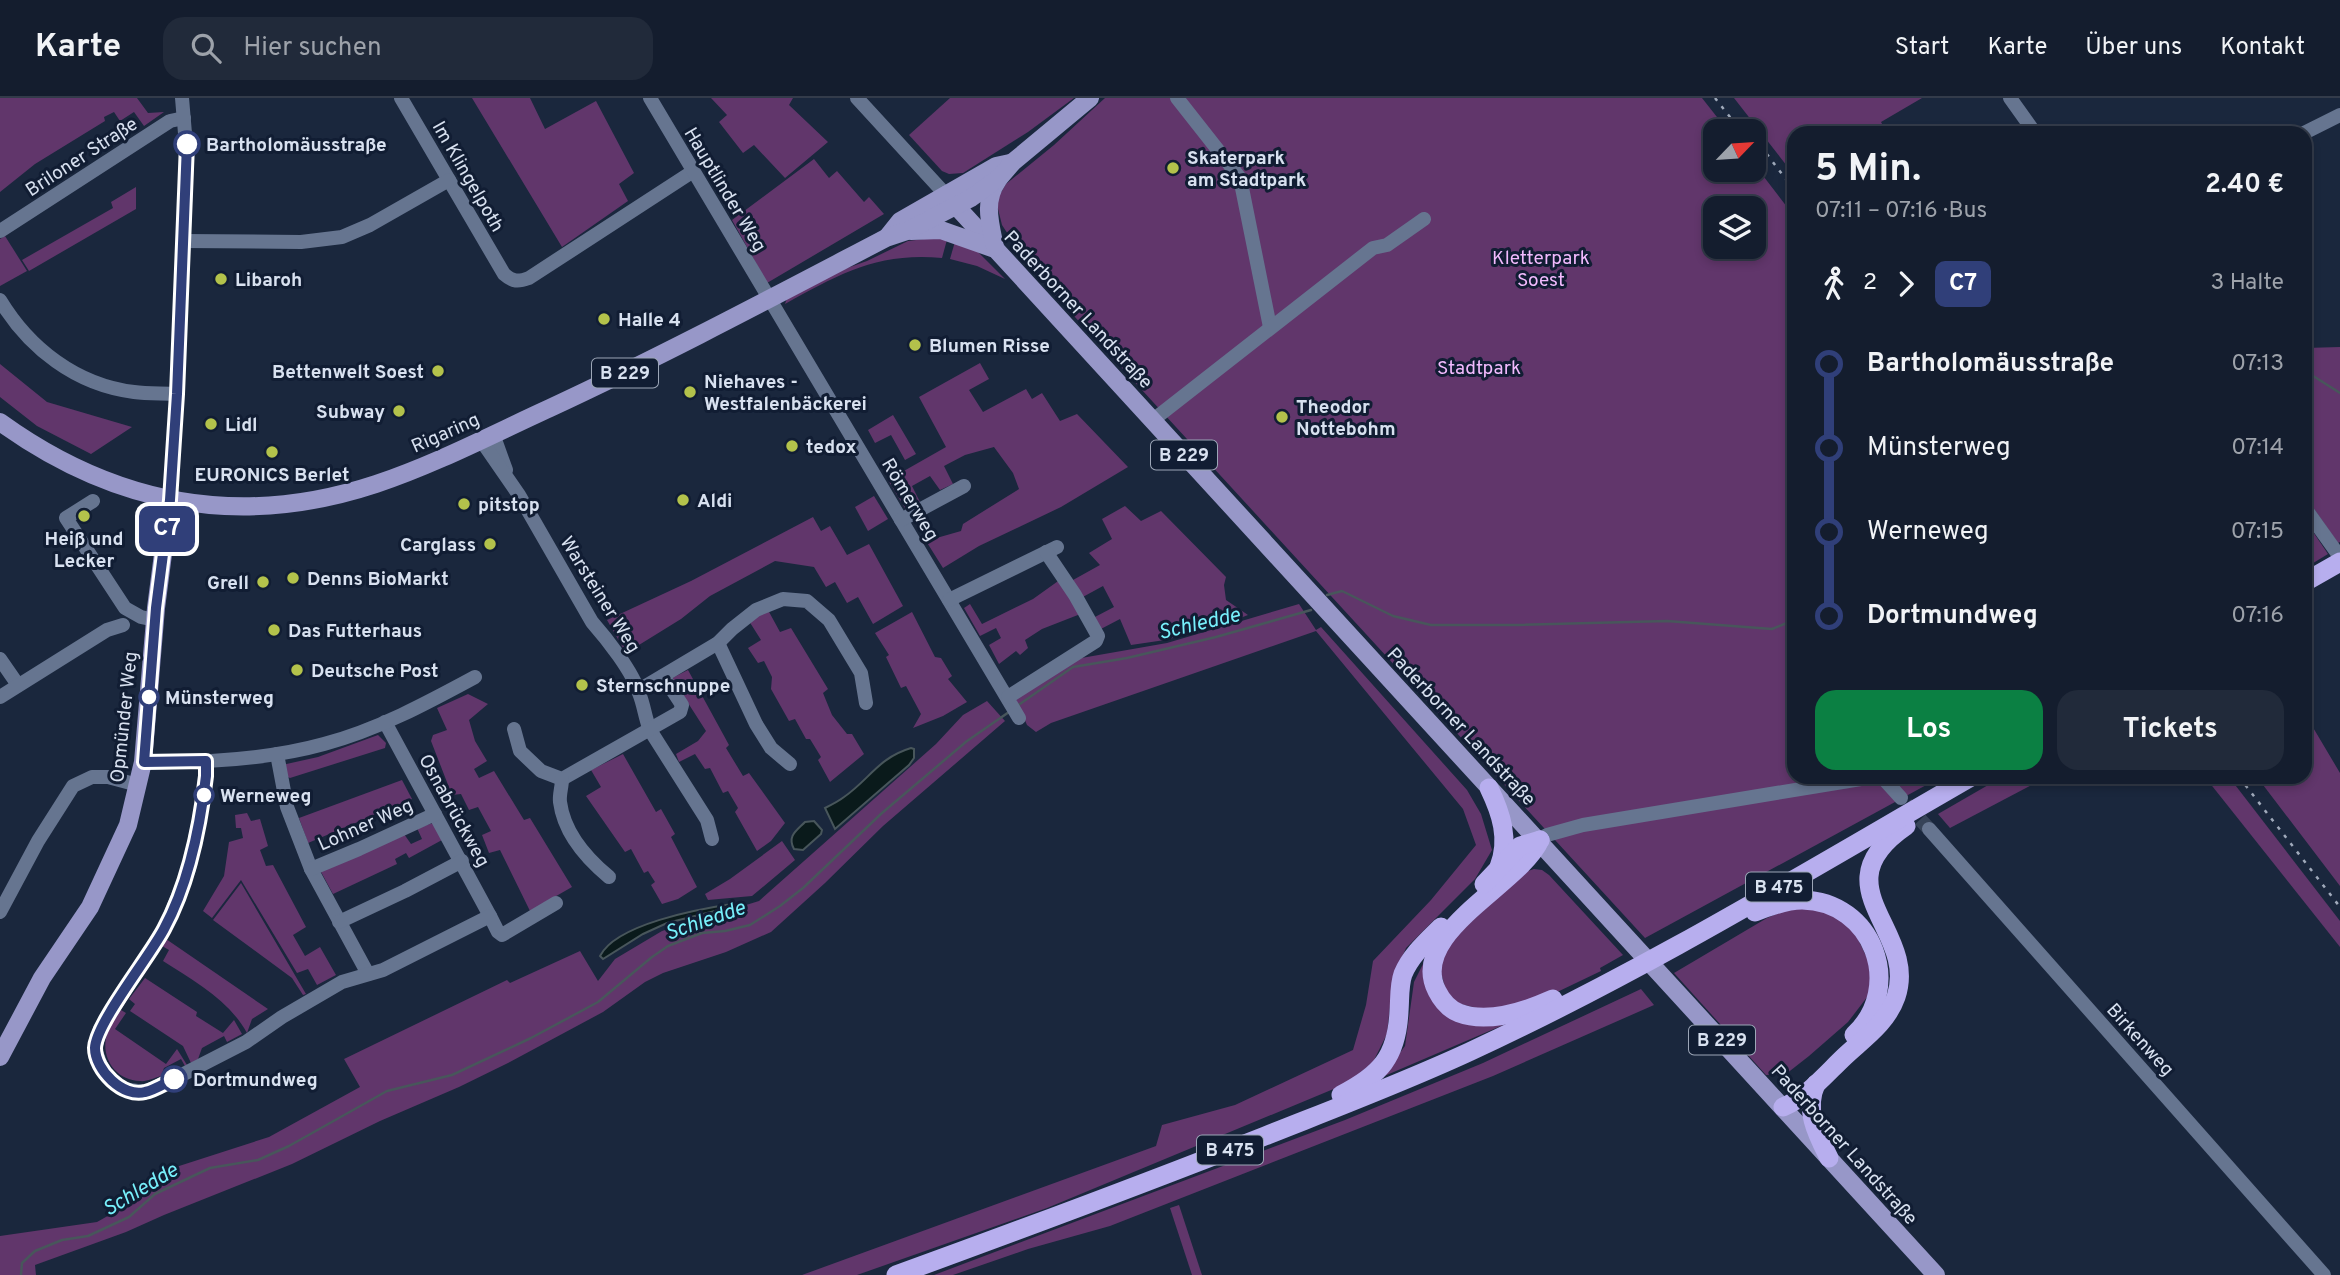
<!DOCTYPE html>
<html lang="de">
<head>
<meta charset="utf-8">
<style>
	:root { --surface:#141d2e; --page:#212a3a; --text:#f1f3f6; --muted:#9da2aa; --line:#333b4a; --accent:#0b8043 }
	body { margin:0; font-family:Overpass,sans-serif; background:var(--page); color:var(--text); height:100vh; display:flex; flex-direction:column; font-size:26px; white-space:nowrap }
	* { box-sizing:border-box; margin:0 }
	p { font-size:23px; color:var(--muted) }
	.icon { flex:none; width:38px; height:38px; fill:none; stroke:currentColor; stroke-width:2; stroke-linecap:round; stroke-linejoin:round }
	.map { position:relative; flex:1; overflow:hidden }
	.side { position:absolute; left:1787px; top:28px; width:525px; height:658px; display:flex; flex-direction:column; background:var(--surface); border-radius:21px; box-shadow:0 4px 10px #0003,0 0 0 2px var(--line) }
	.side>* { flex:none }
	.badge { padding:0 14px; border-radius:10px; font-size:24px; line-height:46px }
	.needle { width:46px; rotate:65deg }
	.controls { position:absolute; left:1703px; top:21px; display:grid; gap:14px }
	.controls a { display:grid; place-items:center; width:63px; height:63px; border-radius:14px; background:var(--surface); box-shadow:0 4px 10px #0003,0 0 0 2px var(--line); font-size:35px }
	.map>.badge { position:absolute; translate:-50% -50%; box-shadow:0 0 0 4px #fff }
	.legs { display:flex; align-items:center; gap:10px; height:77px; padding:0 28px; font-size:23px }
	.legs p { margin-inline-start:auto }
	.overview { display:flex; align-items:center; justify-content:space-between; height:119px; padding:0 28px }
	h1 { font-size:38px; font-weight:700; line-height:52px }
	.action { display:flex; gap:14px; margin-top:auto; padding:14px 28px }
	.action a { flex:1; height:80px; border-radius:21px; background:var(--accent); color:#fff; font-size:28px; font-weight:700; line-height:80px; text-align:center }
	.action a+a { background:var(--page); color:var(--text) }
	ul { padding:0 28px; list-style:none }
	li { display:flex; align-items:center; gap:24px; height:84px; font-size:26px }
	li i { display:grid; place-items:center; width:10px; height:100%; margin:0 9px; background:currentColor }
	li i::after { content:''; width:18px; height:18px; margin:-9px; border:5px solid; border-radius:50%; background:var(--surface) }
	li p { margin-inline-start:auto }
	li:first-child i { background:linear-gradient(#0000 50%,currentColor 0) }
	li:last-child i { background:linear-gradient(currentColor 50%,#0000 0) }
	header { display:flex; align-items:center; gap:42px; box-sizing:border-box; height:98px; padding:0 35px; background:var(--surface); border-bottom:2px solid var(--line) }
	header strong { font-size:33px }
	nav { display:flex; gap:38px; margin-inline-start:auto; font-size:24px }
	.search { width:490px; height:63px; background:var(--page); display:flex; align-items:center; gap:18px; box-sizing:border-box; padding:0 24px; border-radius:21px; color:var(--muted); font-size:26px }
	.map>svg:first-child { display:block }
	.green { fill:#61366b; fill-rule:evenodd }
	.water { fill:#0a1a1b; stroke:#48565b; stroke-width:2 }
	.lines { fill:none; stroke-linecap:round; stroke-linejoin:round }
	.stream { stroke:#48565b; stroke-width:2.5 }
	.minor-tunnel { stroke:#364358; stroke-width:14; stroke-dasharray:14 7; stroke-linecap:butt }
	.minor { stroke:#667590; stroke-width:14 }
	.major { stroke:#9797c8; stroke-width:18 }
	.highway { stroke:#b7aeee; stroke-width:19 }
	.rail { stroke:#a0aabb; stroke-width:2.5; stroke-dasharray:3.5 7; stroke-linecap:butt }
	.line-1-casing { stroke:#fff; stroke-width:16 }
	.line-1 { stroke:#303f79; stroke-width:10 }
	.stop-1-dot { fill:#fff; stroke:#303f79; stroke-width:3.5 }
	.poi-dot { fill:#b3c24b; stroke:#111d33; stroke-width:2.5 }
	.labels { text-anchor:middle; stroke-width:6; stroke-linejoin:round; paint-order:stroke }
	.shield { fill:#111d33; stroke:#9ca6b7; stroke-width:2 }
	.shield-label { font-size:18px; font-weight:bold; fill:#d8e1f0 }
	.stop-label { font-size:19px; font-weight:bold; fill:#d8e1f0; stroke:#111d33; text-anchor:start }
	.street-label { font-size:19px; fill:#d8e1f0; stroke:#111d33 }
	.poi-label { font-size:19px; font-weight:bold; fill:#d8e1f0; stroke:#111d33; text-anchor:start }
	.park-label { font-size:19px; fill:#f2bafe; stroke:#111d33 }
	.water-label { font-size:21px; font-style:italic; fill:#77f0fb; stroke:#111d33 }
</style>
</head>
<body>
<header>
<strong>Karte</strong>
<div class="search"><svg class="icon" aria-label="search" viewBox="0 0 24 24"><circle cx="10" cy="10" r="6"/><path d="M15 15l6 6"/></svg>Hier suchen</div>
<nav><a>Start</a><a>Karte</a><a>Über uns</a><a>Kontakt</a></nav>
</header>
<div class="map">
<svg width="2340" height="1177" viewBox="0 0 2340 1177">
	<rect width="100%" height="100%" fill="#1a273d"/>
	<g class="green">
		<path d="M0,0H137L148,15L164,14L144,28L134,14L120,23L114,14L104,19L105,23L35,66L0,94Z"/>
		<path d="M472,0H530L545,31L596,3L634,75L619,86L628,103L562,149Z"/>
		<path d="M711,0H793L789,7L828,44L785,80L754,47L743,55L719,24L727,17Z"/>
		<path d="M950,0H1074L1028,34L963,75L949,76L942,73L909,37Z"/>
		<path d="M1105,0H1702L1728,33H1715V72H1754V66L1794,118V679H1941L1645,840L1030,170L1002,127L996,103L1006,86L1054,47ZM1715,110H1754V149H1715Z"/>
		<path d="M1734,0H1922L1881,24L1887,35H1794V77Z"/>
		<path d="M814,61L829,80L837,73L864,104L869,99L884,116L767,185L732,122Z"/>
		<path d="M136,89V111L29,173L22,162L113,110L111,104Z"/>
		<path d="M5,138L27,173L0,188V141Z"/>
		<path d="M948,138L942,160C878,154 839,176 785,206L787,200L836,174L867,163L908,143Z"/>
		<path d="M956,140L973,149L1005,181L977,168L950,161Z"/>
		<path d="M2340,249V444L2338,445L2305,398V250Z"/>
		<path d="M980,265L989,281L969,292L983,314L1026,291L1032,301L1042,295L1060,323L1077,316L1128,369L1061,409L979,448L943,470L926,443L961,433L963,426L1019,391L1013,375L994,349L965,357L944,368L953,386L940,392L930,378L912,388L920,404L906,412L888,382L946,349L919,299Z"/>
		<path d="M0,266L47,304L132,329L91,356L37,328L0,299Z"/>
		<path d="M893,317L916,356L905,362L891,337L875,345L868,332Z"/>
		<path d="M874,398L888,421L868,433L855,409Z"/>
		<path d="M1125,408L1141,423L1161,413L1226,479L1224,487L1226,502L1248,517L1230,524L1221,511L1196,525L1200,533L1165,542L1131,547L1120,521L1099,532L1093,520L1114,509L1103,488L1081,500L1073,482L1100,467L1089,455L1112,441L1102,421Z"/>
		<path d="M813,419L821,433L830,428L847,457L869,446L903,508L873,526L858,499L847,505L835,484L826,489L814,469L775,463L710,498L681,521L626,555L607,522L691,483Z"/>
		<path d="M2305,422L2328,456L2305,470Z"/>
		<path d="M1061,481L1083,515L1042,531L1025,542L1028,550L1020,557L1016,553L999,566L989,547L1001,540L996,530L980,538L964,510L970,506L982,526L1033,501Z"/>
		<path d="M1299,506L1316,532L1321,529L1467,692L1481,716L1492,752L1475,781L1406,850L1393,880L1387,936L1373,964L1348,985L1047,1110L857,1177H802L1156,1048L1162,1027L1235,1007L1353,952L1366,907L1373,863L1431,802L1476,747L1463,711L1316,533L1051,625L1036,634L1027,627L1015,600L1070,562L1167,545Z"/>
		<path d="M768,512L780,534L791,530L828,591L823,595L832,617L847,636H852L864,656L830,684L818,662L821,659L810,641H806L795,621L789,623L771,591L772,579L764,563L758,565L748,550L761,542L749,523Z"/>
		<path d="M912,514L935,559L941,560L952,578L948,581L967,604L943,618L913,630L921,616L906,588L901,590L886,559L889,557L875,535Z"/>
		<path d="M688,572L729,647L726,650L743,678L749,675L785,725L771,743L757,753L735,714L738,710L728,693L723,695L710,670L705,671L695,656L679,664L676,656L698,643L706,633L672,580Z"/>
		<path d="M468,596L488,606L469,622L475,643L487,663L474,671L479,680L494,673L524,722L530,720L572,789L530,813L500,752L489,755L482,737L491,733L478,709L469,712L461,696L452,697L431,643L433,637L447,632L437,610Z"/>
		<path d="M987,603L1005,623L883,728L825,785L771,834L726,854L663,875L645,884L603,914L508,965L459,989L380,1023L292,1066L164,1117L126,1134L35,1167L36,1177H0V1138L97,1124L129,1106L176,1069L269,1039L360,989L344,961L507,882L510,885L580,853L598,883L615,861L662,833L759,803L936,646L963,617Z"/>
		<path d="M2305,616L2340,675V788L2257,679H2305Z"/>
		<path d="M378,637L386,645L385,650L290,680L284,677L282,667L318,659Z"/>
		<path d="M623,656L656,714L661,711L675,736L671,739L697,789L678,801L662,806L651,787L655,784L648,773L644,775L631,751L625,754L586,698L601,689L591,672Z"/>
		<path d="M2002,679H2047L1950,730L1938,716Z"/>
		<path d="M2205,679H2229L2340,823V849Z"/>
		<path d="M402,682L412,701L308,745L299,720Z"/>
		<path d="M247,715L251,723L260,721L268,748L260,752L266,768L273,767L306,829L293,837L305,858L320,849L336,877L317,887L308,871L297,875L241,782L212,820L203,813L224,778L229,744L243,740L241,730H236L235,717Z"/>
		<path d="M433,725L442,742L409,760L406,755L395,761L397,766L333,796L320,772L404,736L411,746L422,741L417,730Z"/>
		<path d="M782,743L795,762L752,798L708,802L705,796L730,781Z"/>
		<path d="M1534,771L1542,772L1549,777L1623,857L1600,870L1601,873L1553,896L1492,914L1449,903L1438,864L1443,850L1525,774Z"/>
		<path d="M241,785L306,896L303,897L292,880L213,822Z"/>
		<path d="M1810,810L1832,816L1853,831L1872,870L1871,894L1848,924L1809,958L1786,976L1766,977L1674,875L1767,820L1788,811Z"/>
		<path d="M166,841L268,911L252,921L247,935C229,902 194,883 163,863L169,852L162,848Z"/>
		<path d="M1428,856L1436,909L1515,922L1382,979L1405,948L1414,884Z"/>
		<path d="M145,880L197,914L196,918L223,935L234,922L242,936L227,944L224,938L202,950L198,961L191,965L183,948L130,913L135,906L129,901Z"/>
		<path d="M1641,891L1654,907L1493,978L1110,1128L1028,1151L953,1177H934L1345,1022L1483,965Z"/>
		<path d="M121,912L126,915L115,931L166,966L177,951L187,967L185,968L181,961L164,970L161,978C154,980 146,984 140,983C115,982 100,959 107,936C110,928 116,919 121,912Z"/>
		<path d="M1179,1107L1202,1177H1192L1170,1110Z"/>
	</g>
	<g class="water">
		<path d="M911,650L914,651V660L909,667L835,731L825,710C831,707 839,703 844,699C870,681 878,660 911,650Z"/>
		<path d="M814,723L822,732L821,736L803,752L794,751C787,738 796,733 805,724Z"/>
		<path d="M732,806L735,808L667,825L643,836L603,861L600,858C616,826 699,811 732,806Z"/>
	</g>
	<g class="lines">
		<g class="stream">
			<path d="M2305,275L2310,276L2340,295"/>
			<path d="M1327,497L1342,493L1393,518L1431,527H1518L1667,523L1772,531L1794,522"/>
			<path d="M1017,608L1073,569L1127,560L1216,539L1311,512"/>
			<path d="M21,1177L22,1165L35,1153L62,1142L88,1138L129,1119L155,1096L210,1070L258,1062L289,1048L387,993L452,977L531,940L598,904L652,859L668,848L702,835L725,833L750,827L780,808L803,790L882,715L967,643L1009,614"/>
		</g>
		<path class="minor-tunnel" d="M1906,706L1929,731"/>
		<g class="minor">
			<path d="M401,0L504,176C513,184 518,184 529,180L692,74"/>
			<path d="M650,0L1019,620"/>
			<path d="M857,0L946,97"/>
			<path d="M1177,0L1240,80L1270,229"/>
			<path d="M2010,0L2035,35"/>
			<path d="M2304,35L2340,17"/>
			<path d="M0,133L170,23L184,20"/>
			<path d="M183,143L301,144L342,139L370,127L449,82"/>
			<path d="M0,202C29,250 76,287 134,294C148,296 163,295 177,296"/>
			<path d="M1153,322L1373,150L1387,147L1424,121"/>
			<path d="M493,336L506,372"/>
			<path d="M481,342L519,397L592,524C607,541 633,574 639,595C644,607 645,620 650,632L707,722L712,741"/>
			<path d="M170,402L177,296L187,59L182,0"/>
			<path d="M93,403L66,420L125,510L141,519L155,522"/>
			<path d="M2305,410L2340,459"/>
			<path d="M901,422L964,388"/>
			<path d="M949,502L1057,449"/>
			<path d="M718,545L756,626L771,650L790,666"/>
			<path d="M0,561L18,587"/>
			<path d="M639,592L718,545L732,531L756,512L783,501L807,503L829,522L861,575L866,605"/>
			<path d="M0,599L107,532L123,527"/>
			<path d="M1008,599L1096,543L1098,538L1075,497L1046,454"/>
			<path d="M385,624L490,818"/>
			<path d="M514,631L520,653L541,673L562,681L680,614L682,607L663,578"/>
			<path d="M277,656L287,709L311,771L368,876"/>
			<path d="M206,663L204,697L189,771L165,830L100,931L95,951L103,973L122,991L145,994L174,981L246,944L282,919L342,884L383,872L490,818L498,834L502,837L556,805"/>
			<path d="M143,664C203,665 266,662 324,646C377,632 427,605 475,579"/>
			<path d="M1882,679L1901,700"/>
			<path d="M562,681C562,689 559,697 560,704C564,735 586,760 609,779"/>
			<path d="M1929,731L2324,1177"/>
			<path d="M1540,742L1547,737L1583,727L1873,679"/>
			<path d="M311,771L359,751L435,716"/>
			<path d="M0,814L38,743L73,688L92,679H108L138,687"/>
			<path d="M339,824L405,793L462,763"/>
		</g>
		<g class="major">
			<path d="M946,97L1936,1177"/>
			<path d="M911,133L941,132L992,150"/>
			<path d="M888,138L900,123L996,68L1010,65"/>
			<path d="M995,149C990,125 983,103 998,82"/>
			<path d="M0,324C115,407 240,431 376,386C436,366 493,336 550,310C664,257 775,198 886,140L907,133L971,100L1000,79L1013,64L1090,0"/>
			<path d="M0,959L42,880L90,809L128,727L143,664L156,510L170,402"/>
		</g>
		<g class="highway">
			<path d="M2305,484L2340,464"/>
			<path d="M1489,690C1501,715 1510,741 1499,769"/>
			<path d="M1540,742C1520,787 1407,835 1437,893C1442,903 1449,911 1459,915C1488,926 1526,913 1553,901"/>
			<path d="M1484,786L1520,748L1540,742"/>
			<path d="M1755,814C1770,808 1786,802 1802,802C1873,803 1905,889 1854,937"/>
			<path d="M1816,986C1804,1012 1817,1036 1829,1060"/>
			<path d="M1341,997C1380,977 1397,959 1399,913C1400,901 1399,887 1403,876C1411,857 1427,843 1441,829"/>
			<path d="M1783,1009C1807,999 1825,977 1844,959C1863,941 1887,925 1896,899C1919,832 1817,789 1906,728"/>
			<path d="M896,1177C1020,1132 1143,1086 1265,1038C1333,1011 1402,985 1469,954C1642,874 1806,774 1971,679"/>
		</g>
		<g class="rail">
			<path d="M1715,0L1741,33"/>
			<path d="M1754,39L1794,92"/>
			<path d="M2239,679L2340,809"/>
		</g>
	</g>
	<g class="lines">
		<defs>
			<path id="line-1" d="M174,981C165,985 155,992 145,994C123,1000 95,972 95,950C96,925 150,858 164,831C189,785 200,730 206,678V663L144,664L156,510L170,402L177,296L187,46"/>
		</defs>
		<use href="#line-1" class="line-1-casing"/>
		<use href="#line-1" class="line-1"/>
	</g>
	<g class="stop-1-dot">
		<circle cx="187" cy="46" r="12"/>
		<circle cx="149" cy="599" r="9"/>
		<circle cx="204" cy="697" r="9"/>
		<circle cx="174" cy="981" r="12"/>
	</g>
	<g class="poi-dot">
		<circle cx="1173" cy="70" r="7"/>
		<circle cx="221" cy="181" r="7"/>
		<circle cx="604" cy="221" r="7"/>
		<circle cx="915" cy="247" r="7"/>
		<circle cx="438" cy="273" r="7"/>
		<circle cx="690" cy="294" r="7"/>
		<circle cx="399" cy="313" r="7"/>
		<circle cx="1282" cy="319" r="7"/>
		<circle cx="211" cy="326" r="7"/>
		<circle cx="792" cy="348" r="7"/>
		<circle cx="272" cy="354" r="7"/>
		<circle cx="683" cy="402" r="7"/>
		<circle cx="464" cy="406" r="7"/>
		<circle cx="84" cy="418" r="7"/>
		<circle cx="490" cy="446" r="7"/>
		<circle cx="293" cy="480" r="7"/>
		<circle cx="263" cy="484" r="7"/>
		<circle cx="274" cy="532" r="7"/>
		<circle cx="297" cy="572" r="7"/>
		<circle cx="582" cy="587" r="7"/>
	</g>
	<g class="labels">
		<g class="shield">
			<rect x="592" y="260.5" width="66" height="29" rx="5"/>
			<rect x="1151" y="342.5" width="66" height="29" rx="5"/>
			<rect x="1746" y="774.5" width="66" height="29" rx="5"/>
			<rect x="1689" y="927.5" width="66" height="29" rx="5"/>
			<rect x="1197" y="1037.5" width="66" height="29" rx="5"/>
		</g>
		<g class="shield-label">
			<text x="625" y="281">B 229</text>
			<text x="1184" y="363">B 229</text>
			<text x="1779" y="795">B 475</text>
			<text x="1722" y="948">B 229</text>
			<text x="1230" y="1058">B 475</text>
		</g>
		<g class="stop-label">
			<text x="206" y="53">Bartholomäusstraße</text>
			<text x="165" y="606">Münsterweg</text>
			<text x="220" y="704">Werneweg</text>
			<text x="193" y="988">Dortmundweg</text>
		</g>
		<g class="street-label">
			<text transform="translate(81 58) rotate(-33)" y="7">Briloner Straße</text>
			<text transform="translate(469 78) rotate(60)" y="7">Im Klingelpoth</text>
			<text transform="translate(726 91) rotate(59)" y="7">Hauptlinder Weg</text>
			<text transform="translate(1079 211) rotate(47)" y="7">Paderborner Landstraße</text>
			<text transform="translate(445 334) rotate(-24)" y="7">Rigaring</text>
			<text transform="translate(911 401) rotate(59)" y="7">Römerweg</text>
			<text transform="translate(601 496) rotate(58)" y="7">Warsteiner Weg</text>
			<text transform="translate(123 619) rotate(-84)" y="7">Opmünder Weg</text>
			<text transform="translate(1462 628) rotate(47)" y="7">Paderborner Landstraße</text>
			<text transform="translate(455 712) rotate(61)" y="7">Osnabrückweg</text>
			<text transform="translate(365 726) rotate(-24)" y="7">Lohner Weg</text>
			<text transform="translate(2141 941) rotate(48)" y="7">Birkenweg</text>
			<text transform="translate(1845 1046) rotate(48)" y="7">Paderborner Landstraße</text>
		</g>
		<g class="poi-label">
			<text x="1187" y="66">Skaterpark<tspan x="1187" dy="22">am Stadtpark</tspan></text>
			<text x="235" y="188">Libaroh</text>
			<text x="618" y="228">Halle 4</text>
			<text x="929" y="254">Blumen Risse</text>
			<text x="424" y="280" text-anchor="end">Bettenwelt Soest</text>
			<text x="704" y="290">Niehaves -<tspan x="704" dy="22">Westfalenbäckerei</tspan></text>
			<text x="1296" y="315">Theodor<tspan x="1296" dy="22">Nottebohm</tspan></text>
			<text x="385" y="320" text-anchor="end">Subway</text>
			<text x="225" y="333">Lidl</text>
			<text x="806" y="355">tedox</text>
			<text x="272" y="383" text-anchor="middle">EURONICS Berlet</text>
			<text x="697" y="409">Aldi</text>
			<text x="478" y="413">pitstop</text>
			<text x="84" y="447" text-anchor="middle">Heiß und<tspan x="84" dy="22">Lecker</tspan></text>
			<text x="476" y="453" text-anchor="end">Carglass</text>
			<text x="307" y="487">Denns BioMarkt</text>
			<text x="249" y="491" text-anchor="end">Grell</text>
			<text x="288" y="539">Das Futterhaus</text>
			<text x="311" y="579">Deutsche Post</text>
			<text x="596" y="594">Sternschnuppe</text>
		</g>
		<g class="park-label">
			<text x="1541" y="166">Kletterpark<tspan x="1541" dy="22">Soest</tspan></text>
			<text x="1479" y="276">Stadtpark</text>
		</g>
		<g class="water-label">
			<text transform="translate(1199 525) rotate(-13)" y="7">Schledde</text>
			<text transform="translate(705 822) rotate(-19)" y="7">Schledde</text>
			<text transform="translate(140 1091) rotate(-31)" y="7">Schledde</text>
		</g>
	</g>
</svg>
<div class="controls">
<a><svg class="needle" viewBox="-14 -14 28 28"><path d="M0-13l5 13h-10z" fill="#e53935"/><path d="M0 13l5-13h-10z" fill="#9da2aa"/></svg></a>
<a><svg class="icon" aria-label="layers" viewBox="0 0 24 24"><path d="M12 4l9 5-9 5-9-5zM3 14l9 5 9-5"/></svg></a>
</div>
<b class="badge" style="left:167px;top:431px;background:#303f79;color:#fff">C7</b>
<section class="side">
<div class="overview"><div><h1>5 Min.</h1><p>07:11 – 07:16 · Bus</p></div><b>2.40 €</b></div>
<div class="legs"><svg class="icon" aria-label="walk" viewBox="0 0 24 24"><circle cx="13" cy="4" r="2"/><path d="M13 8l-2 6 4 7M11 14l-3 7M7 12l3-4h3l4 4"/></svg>2<svg class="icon" aria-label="forward" viewBox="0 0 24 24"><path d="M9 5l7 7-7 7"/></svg><b class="badge" style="background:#303f79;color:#fff">C7</b><p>3 Halte</p></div>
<ul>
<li><i style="color:#303f79"></i><b>Bartholomäusstraße</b><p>07:13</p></li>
<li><i style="color:#303f79"></i><span>Münsterweg</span><p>07:14</p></li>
<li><i style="color:#303f79"></i><span>Werneweg</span><p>07:15</p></li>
<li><i style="color:#303f79"></i><b>Dortmundweg</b><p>07:16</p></li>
</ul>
<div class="action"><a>Los</a><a>Tickets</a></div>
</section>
</div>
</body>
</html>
